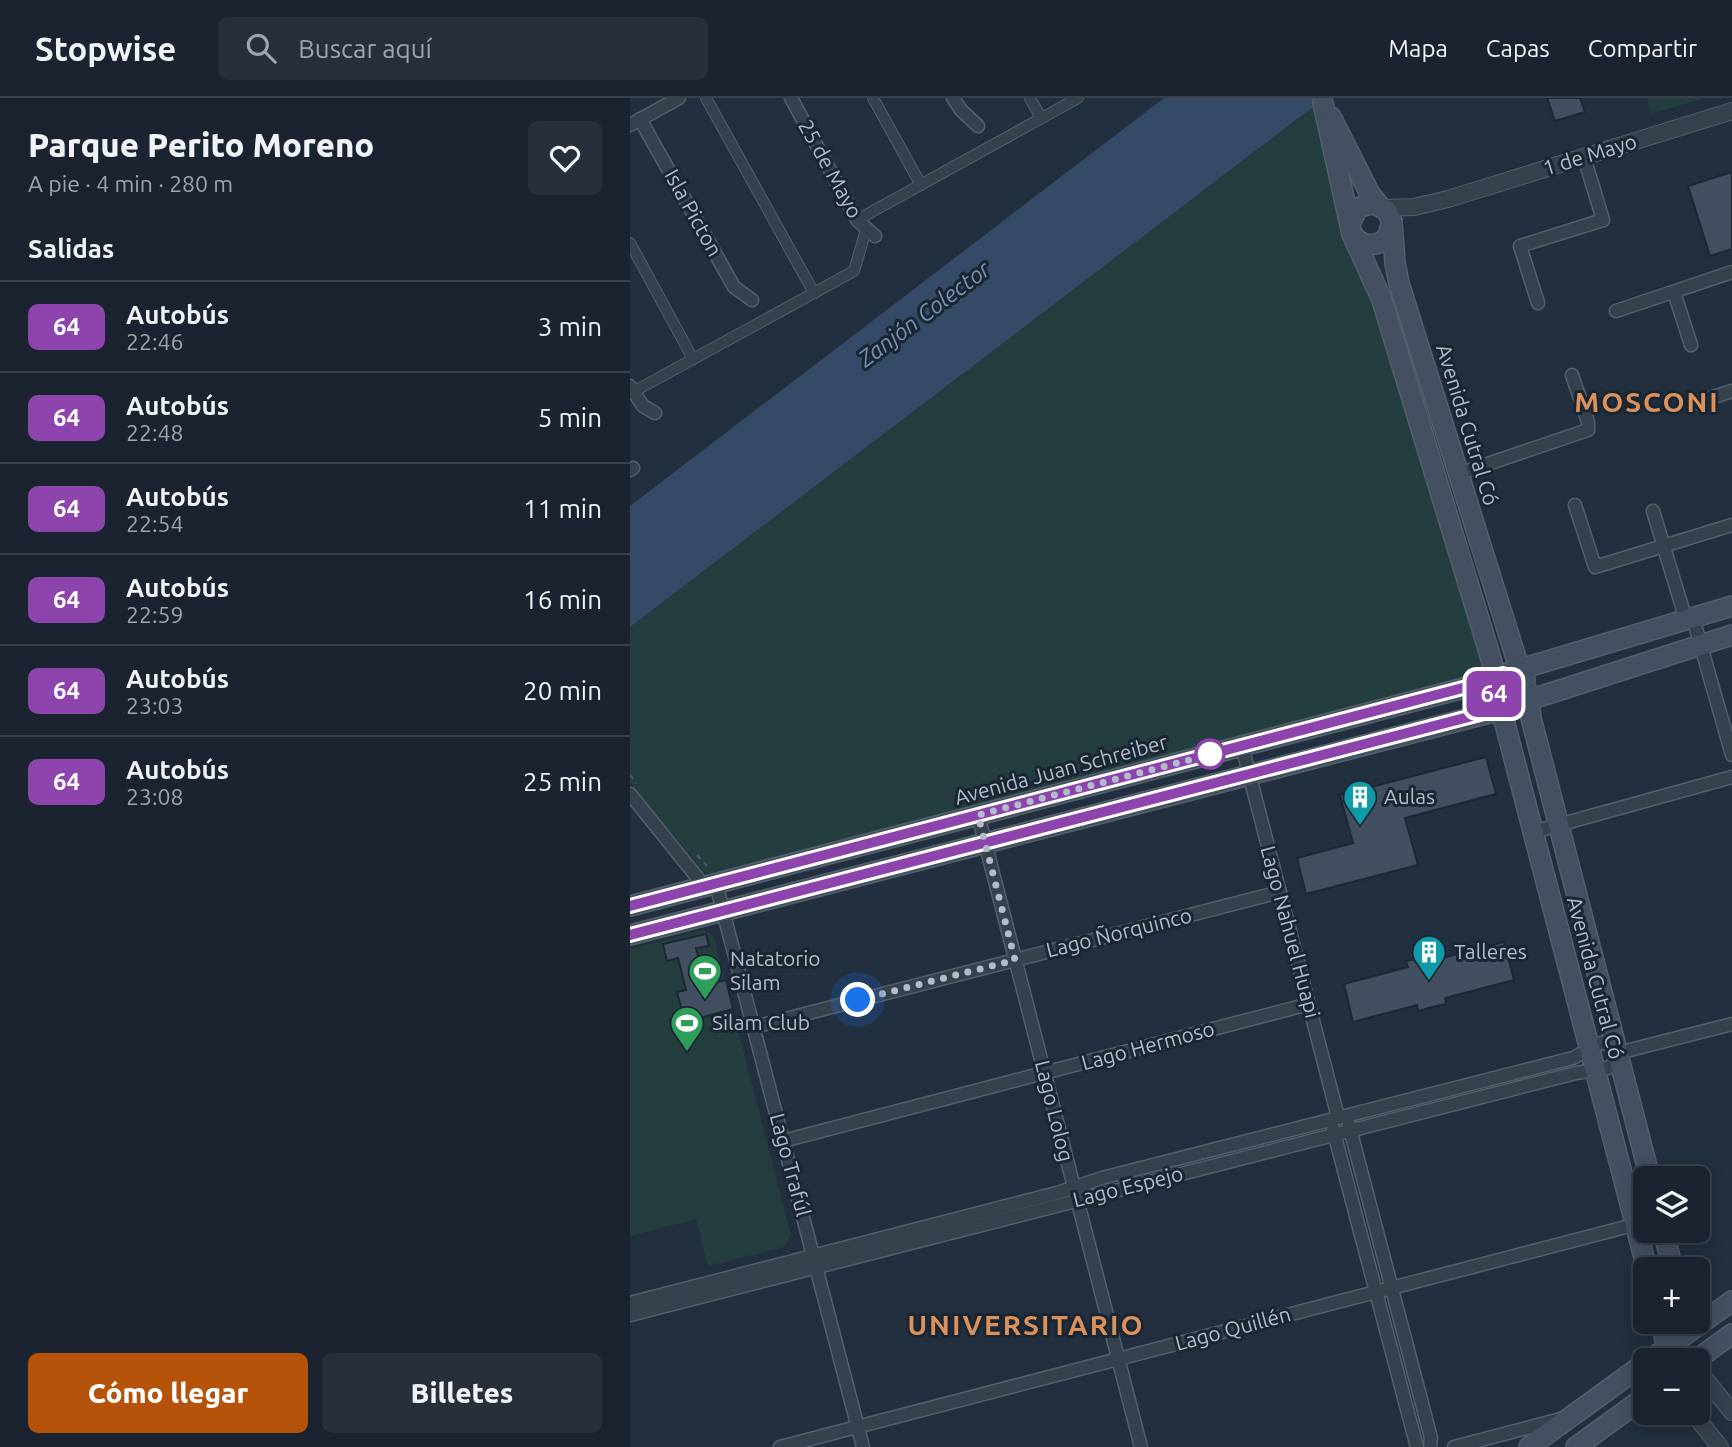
<!DOCTYPE html>
<html lang="es">
<head>
<meta charset="utf-8">
<style>
	:root { --surface:#1a232f; --page:#272f3b; --text:#f1f3f6; --muted:#9fa4aa; --line:#38404b; --accent:#b45309 }
	body { margin:0; font-family:Ubuntu,sans-serif; background:var(--page); color:var(--text); height:100vh; display:flex; flex-direction:column; font-size:26px; white-space:nowrap }
	* { box-sizing:border-box; margin:0 }
	p { font-size:23px; color:var(--muted) }
	.icon { flex:none; width:38px; height:38px; fill:none; stroke:currentColor; stroke-width:2; stroke-linecap:round; stroke-linejoin:round }
	.map { position:relative; flex:1; overflow:hidden }
	.sheet { display:flex; flex-direction:column; background:var(--surface); width:630px }
	.sheet>* { flex:none }
	.badge { padding:0 14px; border-radius:10px; font-size:24px; line-height:46px }
	.fabs { position:absolute; left:1003px; top:1068px; display:grid; gap:14px }
	.fabs a { display:grid; place-items:center; width:77px; height:77px; border-radius:10px; background:var(--surface); box-shadow:0 4px 18px #0003,0 0 0 2px var(--line); font-size:35px }
	.you { position:absolute; width:35px; height:35px; margin:-18px; border:5px solid #fff; border-radius:50%; background:#1a73e8; box-shadow:0 0 0 10px #1a73e833 }
	.map>.badge { position:absolute; translate:-50% -50%; box-shadow:0 0 0 4px #fff }
	h2 { padding:0 28px; font-size:26px; line-height:63px }
	.round { display:grid; place-items:center; flex:none; width:74px; height:74px; border-radius:10px; background:var(--page) }
	.headline { display:flex; align-items:center; justify-content:space-between; height:119px; padding:0 28px }
	h1 { font-size:33px; font-weight:800; line-height:52px }
	.cta { display:flex; gap:14px; margin-top:auto; padding:14px 28px }
	.cta a { flex:1; height:80px; border-radius:10px; background:var(--accent); color:#fff; font-size:28px; font-weight:800; line-height:80px; text-align:center }
	.cta a+a { background:var(--page); color:var(--text) }
	ul { padding:0; list-style:none }
	li { display:flex; align-items:center; gap:21px; height:91px; padding:0 28px; border-top:2px solid var(--line) }
	li div { flex:1 }
	li b { display:block; font-size:26px }
	li em { font-style:normal }
	li .badge { min-width:77px; font-weight:700; text-align:center }
	header { display:flex; align-items:center; gap:42px; box-sizing:border-box; height:98px; padding:0 35px; background:var(--surface); border-bottom:2px solid var(--line) }
	header strong { font-size:33px }
	nav { display:flex; gap:38px; margin-inline-start:auto; font-size:24px }
	.search { width:490px; height:63px; background:var(--page); display:flex; align-items:center; gap:18px; box-sizing:border-box; padding:0 24px; border-radius:10px; color:var(--muted); font-size:26px }
	main { display:flex; flex:1; min-height:0 }
	.map>svg:first-child { display:block }
	.green { fill:#243d3f }
	.water { fill:#354a67 }
	.building { fill:#414f61; stroke:#1d2835; stroke-width:2 }
	.lines { fill:none; stroke-linecap:round; stroke-linejoin:round }
	.pedestrian-casing { stroke:#545f6c; stroke-width:12 }
	.minor-casing { stroke:#545f6c; stroke-width:15 }
	.tertiary-casing { stroke:#545f6c; stroke-width:18 }
	.secondary-casing { stroke:#545f6c; stroke-width:22 }
	.path { stroke:#425a5c; stroke-width:2.5; stroke-dasharray:5 5; stroke-linecap:butt }
	.pedestrian { stroke:#36414e; stroke-width:10 }
	.minor { stroke:#36414e; stroke-width:12 }
	.tertiary { stroke:#36414e; stroke-width:16 }
	.secondary { stroke:#445062; stroke-width:19 }
	.line-casing { stroke:#fff; stroke-width:16 }
	.line { stroke:#8e44ad; stroke-width:10 }
	.walk { stroke:#b2bcca; stroke-width:7; stroke-dasharray:0 12.6 }
	.stop-dot { fill:#fff; stroke:#8e44ad; stroke-width:3.5 }
	.labels { text-anchor:middle; stroke-width:6; stroke-linejoin:round; paint-order:stroke }
	.street-label { font-size:21px; fill:#b2bcca; stroke:#1b2633 }
	.poi-label { font-size:21px; fill:#b2bcca; stroke:#1b2633; text-anchor:start }
	.water-label { font-size:23px; font-style:italic; fill:#7892b3; stroke:#1b2633 }
	.district-label { font-size:28px; font-weight:bold; letter-spacing:2px; fill:#db915c; stroke:#1b2633 }
</style>
</head>
<body>
<header>
<strong>Stopwise</strong>
<div class="search"><svg class="icon" aria-label="search" viewBox="0 0 24 24"><circle cx="10" cy="10" r="6"/><path d="M15 15l6 6"/></svg>Buscar aquí</div>
<nav><a>Mapa</a><a>Capas</a><a>Compartir</a></nav>
</header>
<main>
<section class="sheet">
<div class="headline"><div><h1>Parque Perito Moreno</h1><p>A pie · 4 min · 280 m</p></div><a class="round"><svg class="icon" aria-label="heart" viewBox="0 0 24 24"><path d="M12 20l-8-8c-3-5 5-10 8-4 3-6 11-1 8 4z"/></svg></a></div>
<h2>Salidas</h2>
<ul>
<li><span class="badge" style="background:#8e44ad;color:#fff">64</span><div><b>Autobús</b><p>22:46</p></div><em>3 min</em></li>
<li><span class="badge" style="background:#8e44ad;color:#fff">64</span><div><b>Autobús</b><p>22:48</p></div><em>5 min</em></li>
<li><span class="badge" style="background:#8e44ad;color:#fff">64</span><div><b>Autobús</b><p>22:54</p></div><em>11 min</em></li>
<li><span class="badge" style="background:#8e44ad;color:#fff">64</span><div><b>Autobús</b><p>22:59</p></div><em>16 min</em></li>
<li><span class="badge" style="background:#8e44ad;color:#fff">64</span><div><b>Autobús</b><p>23:03</p></div><em>20 min</em></li>
<li><span class="badge" style="background:#8e44ad;color:#fff">64</span><div><b>Autobús</b><p>23:08</p></div><em>25 min</em></li>
</ul>
<div class="cta"><a>Cómo llegar</a><a>Billetes</a></div>
</section>
<div class="map">
<svg width="1102" height="1349" viewBox="0 0 1102 1349">
	<rect width="100%" height="100%" fill="#222f3f"/>
	<g class="green">
		<path d="M1017,0H1074L1021,16Z"/>
		<path d="M682,10H686L739,191L856,570L852,578L83,778L73,773L0,685V529Z"/>
		<path d="M74,832L84,839L161,1137L154,1149L78,1168L66,1121L0,1138V851Z"/>
	</g>
	<path class="water" d="M534,0H695L0,529V408Z"/>
	<g class="building">
		<path d="M917,0H950L955,14L925,23Z"/>
		<path d="M1102,74V151L1080,158L1058,88Z"/>
		<path d="M856,659L866,696L775,720L788,767L676,796L667,760L723,745L710,697Z"/>
		<path d="M76,836L79,848L66,850L75,887L96,882L103,911L55,924L47,894L56,892L48,860L37,863L33,846Z"/>
		<path d="M874,844L884,882L815,900L816,906L802,909L788,913L787,907L723,924L714,886L778,869L776,863L790,860L804,856L805,862Z"/>
	</g>
	<g class="lines">
		<defs>
			<g id="pedestrian">
				<path d="M76,0L184,195"/>
				<path d="M243,0L291,87"/>
				<path d="M400,0L411,20"/>
				<path d="M227,122L448,0"/>
				<path d="M0,145L63,261"/>
				<path d="M3,294L224,173L236,132"/>
			</g>
			<g id="minor">
				<path d="M161,0L227,122L245,138"/>
				<path d="M323,0L331,12L348,28"/>
				<path d="M10,21L104,189L122,202"/>
				<path d="M0,27L49,0"/>
				<path d="M1044,194L1061,247"/>
				<path d="M908,205L890,148L973,122L954,59"/>
				<path d="M986,213L1102,174"/>
				<path d="M0,288L13,308L25,315"/>
				<path d="M1065,305L1102,293"/>
				<path d="M0,372L3,370"/>
				<path d="M828,376L958,332V324L942,277"/>
				<path d="M945,407L965,469L1102,427"/>
				<path d="M1023,413L1056,522"/>
				<path d="M1063,520L1102,657"/>
				<path d="M612,648L708,1019"/>
				<path d="M0,696L75,789"/>
				<path d="M348,717L511,1349"/>
				<path d="M903,734L1102,679"/>
				<path d="M86,786L233,1349"/>
				<path d="M124,929L650,794"/>
				<path d="M988,955L1102,926"/>
				<path d="M719,1027L801,1340L800,1349"/>
				<path d="M703,1031L787,1349"/>
				<path d="M153,1043L679,906"/>
				<path d="M0,1205L427,1095L472,1080L943,960L971,945L982,946L988,955L986,964L978,970L946,975L0,1217"/>
				<path d="M150,1349L1015,1124"/>
				<path d="M824,1349L931,1321"/>
			</g>
			<g id="tertiary">
				<path d="M754,110L784,109L818,101L1102,13"/>
				<path d="M1068,1272L1102,1314"/>
				<path d="M1062,1314L1090,1349"/>
			</g>
			<g id="secondary">
				<path d="M693,5L722,136C732,149 745,150 757,140L762,124L757,113L743,105L728,110L720,125"/>
				<path d="M701,19L740,96L749,107"/>
				<path d="M762,124L765,165L769,185L887,563L895,582"/>
				<path d="M722,136L752,202L862,564L864,587"/>
				<path d="M898,594L901,620L1020,1080"/>
				<path d="M866,601L875,626L1017,1171"/>
				<path d="M0,808L853,585L877,575L1102,508"/>
				<path d="M0,837L886,608L899,602L1102,537"/>
				<path d="M1033,1132L1043,1171"/>
				<path d="M1031,1223L1039,1260"/>
				<path d="M1020,1262L1102,1203"/>
				<path d="M1066,1262L1102,1236"/>
				<path d="M899,1349L1015,1265"/>
				<path d="M946,1349L1015,1299"/>
			</g>
		</defs>
		<use href="#pedestrian" class="pedestrian-casing"/>
		<use href="#minor" class="minor-casing"/>
		<use href="#tertiary" class="tertiary-casing"/>
		<use href="#secondary" class="secondary-casing"/>
		<g class="path">
			<path d="M0,677L7,685"/>
			<path d="M67,757L79,770"/>
		</g>
		<use href="#pedestrian" class="pedestrian"/>
		<use href="#minor" class="minor"/>
		<use href="#tertiary" class="tertiary"/>
		<use href="#secondary" class="secondary"/>
	</g>
	<g class="lines">
		<defs>
			<path id="line" d="M0,808L848,586L873,576C864,583 862,592 866,601L877,609L0,837"/>
		</defs>
		<use href="#line" class="line-casing"/>
		<use href="#line" class="line"/>
		<path class="walk" d="M228,902L385,862L348,717L586,655L580,656"/>
	</g>
	<defs>
		<symbol id="building-pin" viewBox="-11 -11 22 30"><path d="M0 17L-7.5 6A9.5 9.5 0 1 1 7.5 6Z" fill="#0f9aa8" stroke="#1b2633"/><path d="M-4-6H4V6H1V3H-1V6H-4ZM-2.5-4.3h1.7v1.8h-1.7ZM.8-4.3h1.7v1.8H.8ZM-2.5-1h1.7V.8h-1.7ZM.8-1h1.7V.8H.8Z" fill="#fff"/></symbol>
		<symbol id="stadium-pin" viewBox="-11 -11 22 30"><path d="M0 17L-7.5 6A9.5 9.5 0 1 1 7.5 6Z" fill="#2e9e5b" stroke="#1b2633"/><path d="M0-5a6.5 5 0 1 0 0 10a6.5 5 0 1 0 0-10ZM-3.5-1.8h7v3.6h-7Z" fill="#fff"/></symbol>
	</defs>
	<g fill-rule="evenodd">
		<use href="#building-pin" x="711" y="680" width="38" height="52"/>
		<use href="#building-pin" x="780" y="835" width="38" height="52"/>
		<use href="#stadium-pin" x="56" y="854" width="38" height="52"/>
		<use href="#stadium-pin" x="38" y="906" width="38" height="52"/>
	</g>
	<circle class="stop-dot" cx="580" cy="656" r="14"/>
	<g class="labels">
		<g class="street-label">
			<text transform="translate(960 57) rotate(-17)" y="7">1 de Mayo</text>
			<text transform="translate(200 71) rotate(61)" y="7">25 de Mayo</text>
			<text transform="translate(63 115) rotate(61)" y="7">Isla Picton</text>
			<text transform="translate(837 327) rotate(73)" y="7">Avenida Cutral Có</text>
			<text transform="translate(431 672) rotate(-15)" y="7">Avenida Juan Schreiber</text>
			<text transform="translate(660 834) rotate(75)" y="7">Lago Nahuel Huapi</text>
			<text transform="translate(489 835) rotate(-14)" y="7">Lago Ñorquinco</text>
			<text transform="translate(965 880) rotate(75)" y="7">Avenida Cutral Có</text>
			<text transform="translate(518 948) rotate(-15)" y="7">Lago Hermoso</text>
			<text transform="translate(424 1013) rotate(76)" y="7">Lago Lolog</text>
			<text transform="translate(160 1067) rotate(75)" y="7">Lago Trafúl</text>
			<text transform="translate(498 1089) rotate(-14)" y="7">Lago Espejo</text>
			<text transform="translate(603 1231) rotate(-15)" y="7">Lago Quillén</text>
		</g>
		<g class="poi-label">
			<text x="754" y="706">Aulas</text>
			<text x="824" y="861">Talleres</text>
			<text x="100" y="868">Natatorio<tspan x="100" dy="24">Silam</tspan></text>
			<text x="82" y="932">Silam Club</text>
		</g>
		<g class="water-label">
			<text transform="translate(294 216) rotate(-37)" y="8">Zanjón Colector</text>
		</g>
		<g class="district-label">
			<text x="1017" y="314">MOSCONI</text>
			<text x="396" y="1237">UNIVERSITARIO</text>
		</g>
	</g>
</svg>
<div class="fabs">
<a><svg class="icon" aria-label="layers" viewBox="0 0 24 24"><path d="M12 4l9 5-9 5-9-5zM3 14l9 5 9-5"/></svg></a>
<a>+</a>
<a>−</a>
</div>
<div class="you" style="left:228px;top:902px"></div>
<b class="badge" style="left:864px;top:596px;background:#8e44ad;color:#fff">64</b>
</div>
</main>
</body>
</html>
